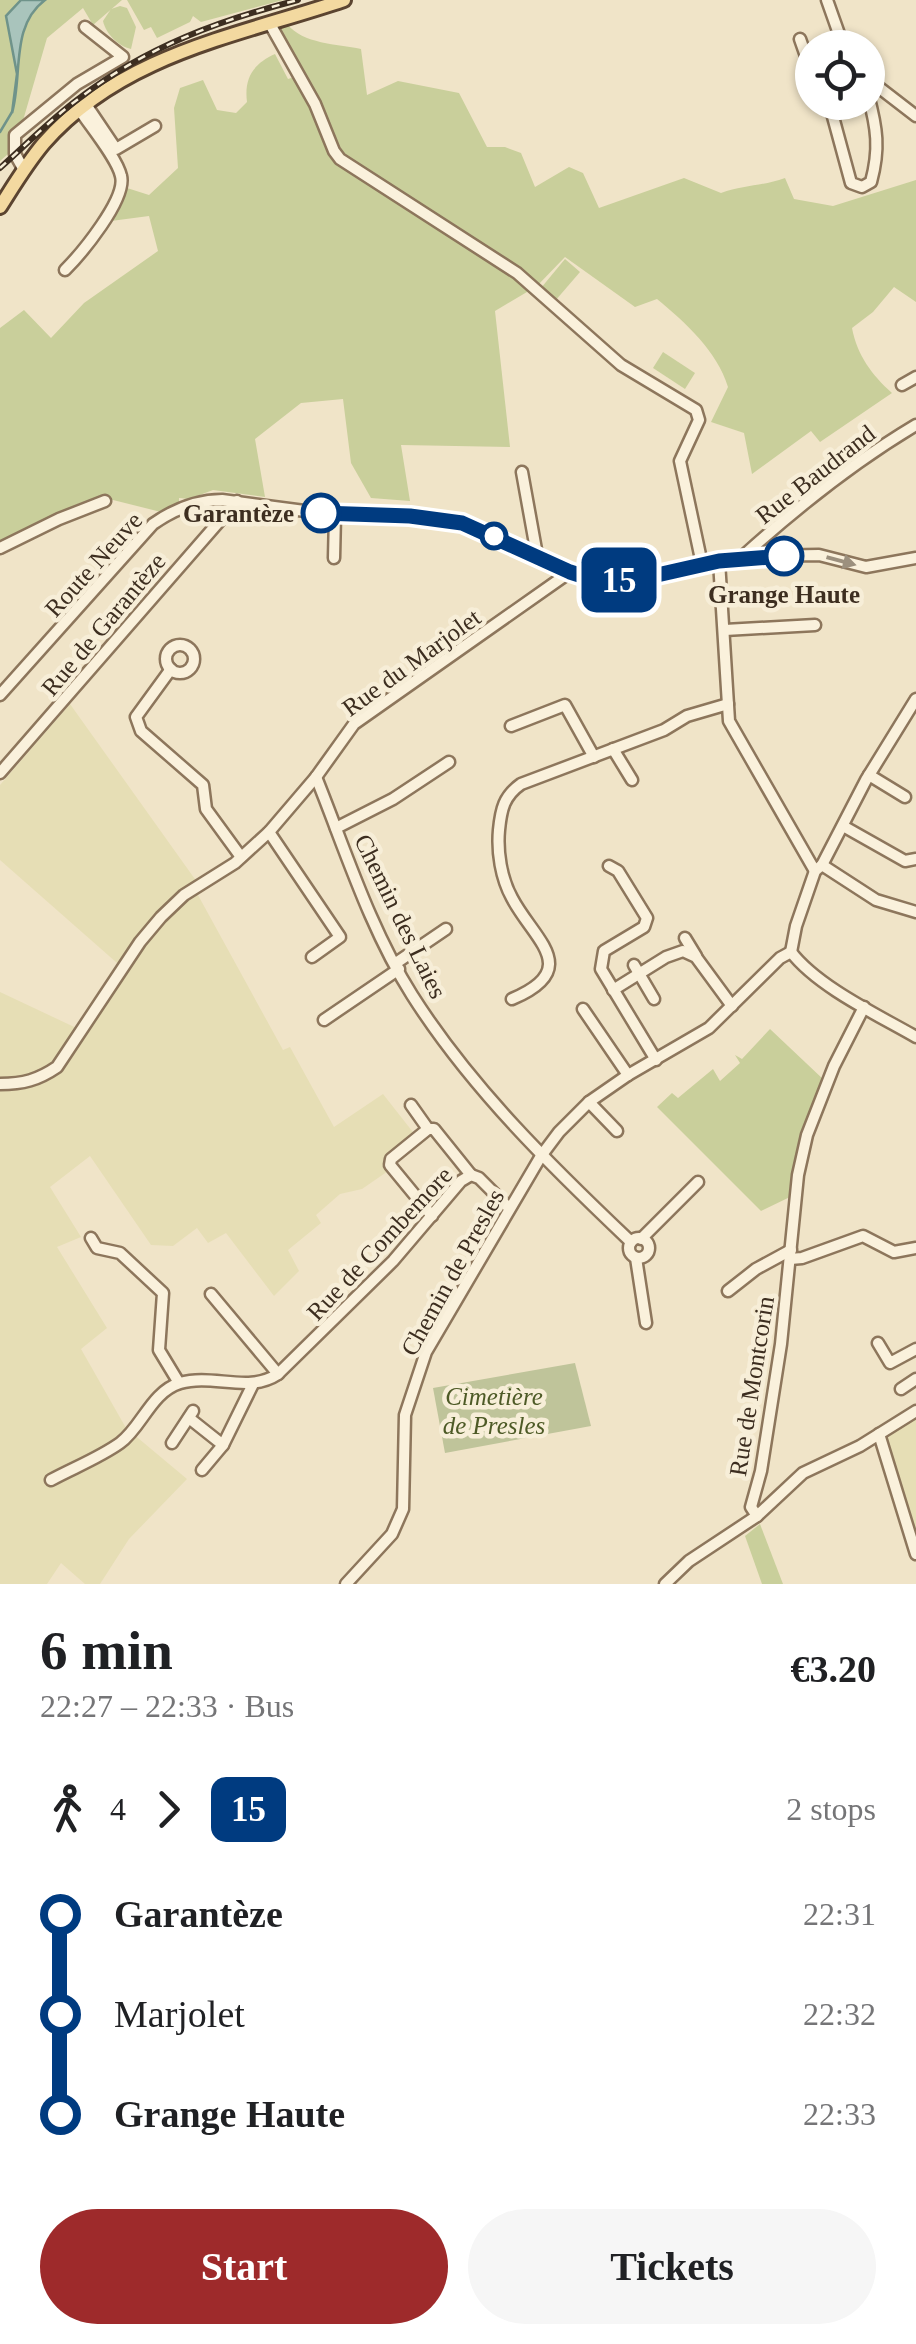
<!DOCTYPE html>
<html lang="en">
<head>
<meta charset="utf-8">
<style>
	:root { --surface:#fff; --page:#f6f6f6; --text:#202124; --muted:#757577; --accent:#9e2a2b }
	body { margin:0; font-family:Georgia,serif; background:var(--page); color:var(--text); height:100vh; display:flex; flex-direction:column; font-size:38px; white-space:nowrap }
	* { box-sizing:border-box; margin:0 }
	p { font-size:32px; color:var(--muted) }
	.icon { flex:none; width:55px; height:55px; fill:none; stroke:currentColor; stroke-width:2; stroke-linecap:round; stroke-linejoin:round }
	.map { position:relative; height:1584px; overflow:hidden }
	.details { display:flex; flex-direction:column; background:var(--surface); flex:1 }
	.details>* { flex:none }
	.badge { padding:0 20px; border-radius:15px; font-size:35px; line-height:65px }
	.buttons { position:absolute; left:795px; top:30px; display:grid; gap:20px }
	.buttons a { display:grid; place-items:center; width:90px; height:90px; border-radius:50%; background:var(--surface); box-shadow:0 2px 8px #0004; font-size:50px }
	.map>.badge { position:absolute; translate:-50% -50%; box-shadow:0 0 0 5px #fff }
	.legs { display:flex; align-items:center; gap:15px; height:110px; padding:0 40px; font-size:32px }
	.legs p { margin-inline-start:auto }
	.overview { display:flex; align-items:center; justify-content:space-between; height:170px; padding:0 40px }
	h1 { font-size:55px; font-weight:700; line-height:75px }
	.cta { display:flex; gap:20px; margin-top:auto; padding:20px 40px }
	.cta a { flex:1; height:115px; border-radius:60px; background:var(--accent); color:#fff; font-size:40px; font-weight:700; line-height:115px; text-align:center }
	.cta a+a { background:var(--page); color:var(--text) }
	ul { padding:0 40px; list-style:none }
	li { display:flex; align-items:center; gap:35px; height:100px; font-size:38px }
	li i { display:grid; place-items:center; width:15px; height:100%; margin:0 12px; background:currentColor }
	li i::after { content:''; width:25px; height:25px; margin:-12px; border:8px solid; border-radius:50%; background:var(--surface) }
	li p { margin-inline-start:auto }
	li:first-child i { background:linear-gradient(#0000 50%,currentColor 0) }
	li:last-child i { background:linear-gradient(currentColor 50%,#0000 0) }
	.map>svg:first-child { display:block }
	.farmland { fill:#e6deb5 }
	.green { fill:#c9cf9b }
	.cemetery { fill:#bfc49a }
	.water { fill:#a9c4bc; stroke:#6f938a; stroke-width:2.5 }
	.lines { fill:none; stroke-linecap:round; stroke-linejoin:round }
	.stream { stroke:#6f938a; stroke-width:2.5 }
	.minor-casing { stroke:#8d765c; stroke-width:15 }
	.major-casing { stroke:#5b4430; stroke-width:18 }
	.minor { stroke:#faf1dc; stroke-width:10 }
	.major { stroke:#f3d9a0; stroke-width:12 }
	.rail-casing { stroke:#3d2e20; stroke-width:6 }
	.rail { stroke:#f7eed8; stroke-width:2.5; stroke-dasharray:8; stroke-linecap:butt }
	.oneway { fill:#9c907e }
	.line-1-casing { stroke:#fff; stroke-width:22 }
	.line-1 { stroke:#003b80; stroke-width:15 }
	.stop-1-dot { fill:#fff; stroke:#003b80; stroke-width:5 }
	.labels { text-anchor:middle; stroke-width:9; stroke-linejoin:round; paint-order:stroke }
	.street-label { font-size:25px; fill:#3d2e20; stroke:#f7eed8 }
	.stop-label { font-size:25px; font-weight:bold; fill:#3d2e20; stroke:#f7eed8; text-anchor:end }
	.park-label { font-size:25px; font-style:italic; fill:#4d5a26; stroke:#f7eed8 }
</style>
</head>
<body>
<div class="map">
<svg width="916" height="1584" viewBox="0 0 916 1584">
	<rect width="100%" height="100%" fill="#f0e4c8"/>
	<g class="farmland">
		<path d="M70,704L197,882L193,886L283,1050L290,1047L334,1127L383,1094L416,1136L386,1161L391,1169L362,1189L340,1194L316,1215L321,1223L288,1250L299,1271L274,1296L226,1233L208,1243L197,1228L173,1246L151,1245L90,1156L50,1187L81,1237L57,1247L107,1328L81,1349L126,1428L187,1479L129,1539L100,1584H85L61,1563L47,1584H0V992L87,1033L125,970L0,860V785Z"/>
		<path d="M916,1416V1537L886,1439Z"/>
	</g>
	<g class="green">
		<path d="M0,0H122L93,25L83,8L47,38L15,148L0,161Z"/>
		<path d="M127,0H283L201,22L193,16L190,22L157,38L151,27L144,30Z"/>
		<path d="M120,6L127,8L136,27L131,49C118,46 106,34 103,21L111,9Z"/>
		<path d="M287,24C303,44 337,44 361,49L367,95L398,81L459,93L487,147H505L521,153L535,187L569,167L583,173L599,208L684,178L721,193C744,185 763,186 785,178L794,199L833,206L916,180V302L894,287L873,312L852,328C857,355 872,375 892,393L820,442L811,431L752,474L744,433L711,422L728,387C717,351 686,323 657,299L635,307L565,257L537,286L342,156L273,29Z"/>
		<path d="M275,54L288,79L294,77L311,104L328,153L335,162L516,275L532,289L495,311L510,447L401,445L410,501L371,498L351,463L343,399L301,403L255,439L265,497L213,490L189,499L179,498V503L161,512L101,497L80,503L0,543V328L24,310L51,338L84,303L158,251L149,216L111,221L127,188L149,195L178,168L174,108L180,88L203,80L217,110L236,113L247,102C244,78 253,64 275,54Z"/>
		<path d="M565,259L580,272L555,301L541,288Z"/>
		<path d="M663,352L695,373L685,389L653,368Z"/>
		<path d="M770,1029L824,1080L796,1153L792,1196L761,1211L657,1107L672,1093L678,1098L713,1069L720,1081L740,1063L735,1055L742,1059Z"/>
		<path d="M760,1524L783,1584H762L745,1536Z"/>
	</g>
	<path class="cemetery" d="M575,1363L591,1426L445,1453L433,1388Z"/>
	<path class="water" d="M21,0H45C10,26 23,75 12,113L17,74L6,16Z"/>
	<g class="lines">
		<path class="stream" d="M0,132L12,112"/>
		<defs>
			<g id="minor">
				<path d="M827,0L844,48"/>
				<path d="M270,24L315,104L334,151L340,159L517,273L621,365L696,410L699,420L680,461L702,564"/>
				<path d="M800,39L812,73"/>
				<path d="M868,79L916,116"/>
				<path d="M829,102L851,183L862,187L871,182C880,149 877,128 868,95"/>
				<path d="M85,103L116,149L155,126"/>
				<path d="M24,170L15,154V135L77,84L123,57L85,27"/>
				<path d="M65,270C81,254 127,199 121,176C117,158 90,126 79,109"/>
				<path d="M902,385L916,377"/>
				<path d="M522,472L537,555"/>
				<path d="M0,548L59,519L105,501"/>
				<path d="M742,557C795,509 854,462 916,425"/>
				<path d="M334,558L335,515"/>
				<path d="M719,561L729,721L815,871"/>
				<path d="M725,630L815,625"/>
				<circle cx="180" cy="659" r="14"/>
				<path d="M171,669L136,717L141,731L203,785L206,809L241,857"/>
				<path d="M0,695L153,524C173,510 197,500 222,500L335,515L409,516L463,523L570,572L595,580L635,581L719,561L765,556L819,555L866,567L916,558"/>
				<path d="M511,726L565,705L594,757"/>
				<path d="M613,749L632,780"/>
				<path d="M0,773L237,501"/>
				<path d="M869,775L905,797"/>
				<path d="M316,777C345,849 370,929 412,995C471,1088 552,1167 631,1242"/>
				<path d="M843,826L905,861L916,859"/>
				<path d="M336,828L393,799L449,762"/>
				<path d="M269,832L340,937L312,957"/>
				<path d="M822,865L876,900L916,912"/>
				<path d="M609,866L618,871L647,918L644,927L604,951L601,969L656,1060"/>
				<path d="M685,938L696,956"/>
				<path d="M791,952L796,926L815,871L822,865L866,780L916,699"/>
				<path d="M791,952C818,987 878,1015 916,1037"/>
				<path d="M396,963L446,929"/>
				<path d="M634,965L654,999"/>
				<path d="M613,990L666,957L683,951L696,957L732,1006"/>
				<path d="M512,999C583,969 534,940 512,898C501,878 497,852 499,830C501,809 504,796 521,784L664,730L687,716L728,704"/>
				<path d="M583,1009L628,1075"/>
				<path d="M324,1020L399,969"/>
				<path d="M0,1084C23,1084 38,1080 57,1067L140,942L161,917L184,895L235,863L269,832L316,777L354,724L570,572"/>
				<path d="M589,1102L617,1131"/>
				<path d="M411,1105L428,1129"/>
				<path d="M432,1216L390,1165L391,1159L428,1129H434L471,1175"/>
				<path d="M91,1238L97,1248L120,1253L163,1293L159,1350L179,1383"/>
				<circle cx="639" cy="1248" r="10"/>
				<path d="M641,1239L698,1182"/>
				<path d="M636,1258L646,1323"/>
				<path d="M790,1259L802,1258L863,1236L894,1252L916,1248"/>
				<path d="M728,1291L756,1269L791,1250"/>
				<path d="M211,1294L278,1374"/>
				<path d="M878,1343L890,1363L916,1349"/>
				<path d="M901,1389L916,1379"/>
				<path d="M189,1418L223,1445"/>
				<path d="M879,1434L916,1554"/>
				<path d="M172,1443L193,1411"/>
				<path d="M202,1470L223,1445L253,1384"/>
				<path d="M51,1480C73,1468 99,1458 120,1443C142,1427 151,1392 180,1383C213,1373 248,1394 278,1374L393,1261L461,1181L471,1175L479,1178L509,1208"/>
				<path d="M757,1516L751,1507L761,1471L781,1344L798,1175L807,1135L834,1066L864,1007"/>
				<path d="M346,1584L392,1534L403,1509L405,1415L426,1352L541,1156L559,1132L589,1102L628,1075L709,1028L780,958L791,952"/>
				<path d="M665,1584L689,1561L757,1516L803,1473L860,1446L916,1411"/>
			</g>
			<path id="major" d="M0,207C14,185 27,163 44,143C122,54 237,36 344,0"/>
		</defs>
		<use href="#minor" class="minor-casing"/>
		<use href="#major" class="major-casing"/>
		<use href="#minor" class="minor"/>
		<use href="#major" class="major"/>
		<defs>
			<path id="rail" d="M0,168C27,144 52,118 81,97C146,47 220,20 298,0"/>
		</defs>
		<use href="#rail" class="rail-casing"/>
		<use href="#rail" class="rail"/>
	</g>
	<defs><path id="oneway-solid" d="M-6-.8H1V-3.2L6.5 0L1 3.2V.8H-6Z" transform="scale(2.5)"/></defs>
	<use class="oneway" href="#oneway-solid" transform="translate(841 561) rotate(15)"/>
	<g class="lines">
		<defs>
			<path id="line-1" d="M321,513L410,516L462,523L570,572L595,580H635L719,561L784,556"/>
		</defs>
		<use href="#line-1" class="line-1-casing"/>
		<use href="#line-1" class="line-1"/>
	</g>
	<g class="stop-1-dot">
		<circle cx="321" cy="513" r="18"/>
		<circle cx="494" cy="536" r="12"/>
		<circle cx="784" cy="556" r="18"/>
	</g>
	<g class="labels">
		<g class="street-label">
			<text transform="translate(815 474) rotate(-38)" y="9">Rue Baudrand</text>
			<text transform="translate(93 564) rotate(-48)" y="9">Route Neuve</text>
			<text transform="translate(103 624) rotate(-50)" y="9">Rue de Garantèze</text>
			<text transform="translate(411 662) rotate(-36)" y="9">Rue du Marjolet</text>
			<text transform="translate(401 916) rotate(64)" y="9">Chemin des Laies</text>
			<text transform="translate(379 1243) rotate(-47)" y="9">Rue de Combemore</text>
			<text transform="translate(452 1272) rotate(-61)" y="9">Chemin de Presles</text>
			<text transform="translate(751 1386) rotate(-81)" y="9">Rue de Montcorin</text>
		</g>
		<g class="stop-label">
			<text x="294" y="522">Garantèze</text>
			<text x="784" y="603" text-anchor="middle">Grange Haute</text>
		</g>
		<g class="park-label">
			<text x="494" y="1405">Cimetière<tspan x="494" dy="29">de Presles</tspan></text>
		</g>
	</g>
</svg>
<div class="buttons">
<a><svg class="icon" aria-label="locate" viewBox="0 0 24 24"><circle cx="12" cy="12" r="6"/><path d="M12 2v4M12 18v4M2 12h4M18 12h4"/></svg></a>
</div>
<b class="badge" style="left:619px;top:580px;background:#003b80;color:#fff">15</b>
</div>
<section class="details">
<div class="overview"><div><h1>6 min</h1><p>22:27 – 22:33 · Bus</p></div><b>€3.20</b></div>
<div class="legs"><svg class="icon" aria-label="walk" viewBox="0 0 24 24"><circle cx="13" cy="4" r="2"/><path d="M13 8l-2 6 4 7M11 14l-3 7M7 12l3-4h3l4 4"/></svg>4<svg class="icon" aria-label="forward" viewBox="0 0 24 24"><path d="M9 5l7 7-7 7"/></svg><b class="badge" style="background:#003b80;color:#fff">15</b><p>2 stops</p></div>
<ul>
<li><i style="color:#003b80"></i><b>Garantèze</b><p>22:31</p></li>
<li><i style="color:#003b80"></i><span>Marjolet</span><p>22:32</p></li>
<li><i style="color:#003b80"></i><b>Grange Haute</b><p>22:33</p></li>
</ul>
<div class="cta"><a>Start</a><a>Tickets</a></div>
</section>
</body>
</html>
